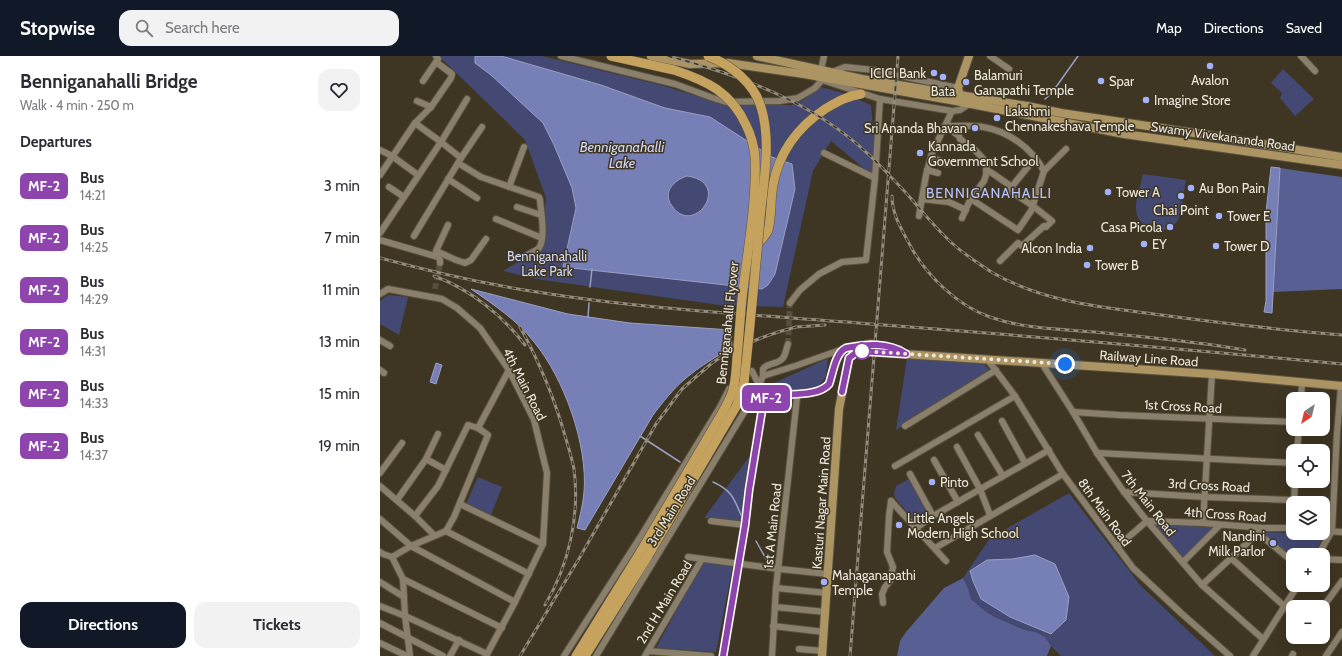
<!DOCTYPE html>
<html lang="en">
<head>
<meta charset="utf-8">
<style>
	:root { --surface:#fff; --page:#f2f2f3; --text:#2b2b33; --muted:#7c7c81; --accent:#111827 }
	body { margin:0; font-family:Cabin,sans-serif; background:var(--page); color:var(--text); height:100vh; display:flex; flex-direction:column; font-size:15px; white-space:nowrap }
	* { box-sizing:border-box; margin:0 }
	p { font-size:13px; color:var(--muted) }
	.icon { flex:none; width:22px; height:22px; fill:none; stroke:currentColor; stroke-width:2; stroke-linecap:round; stroke-linejoin:round }
	.map { position:relative; flex:1; overflow:hidden }
	.side { display:flex; flex-direction:column; background:var(--surface); width:380px }
	.side>* { flex:none }
	.badge { padding:0 8px; border-radius:6px; font-size:14px; line-height:26px }
	.needle { width:26px; rotate:215deg }
	.buttons { position:absolute; left:906px; top:336px; display:grid; gap:8px }
	.buttons a { display:grid; place-items:center; width:44px; height:44px; border-radius:8px; background:var(--surface); box-shadow:0 4px 16px #0002; font-size:20px }
	.you { position:absolute; width:20px; height:20px; margin:-10px; border:3px solid #fff; border-radius:50%; background:#1a73e8; box-shadow:0 0 0 6px #1a73e833 }
	.map>.badge { position:absolute; translate:-50% -50%; box-shadow:0 0 0 2px #fff }
	h2 { padding:0 20px; font-size:15px; line-height:36px }
	.round { display:grid; place-items:center; flex:none; width:42px; height:42px; border-radius:12px; background:var(--page) }
	.head { display:flex; align-items:center; justify-content:space-between; height:68px; padding:0 20px }
	h1 { font-size:19px; font-weight:800; line-height:30px }
	.cta { display:flex; gap:8px; margin-top:auto; padding:8px 20px }
	.cta a { flex:1; height:46px; border-radius:12px; background:var(--accent); color:#fff; font-size:16px; font-weight:800; line-height:46px; text-align:center }
	.cta a+a { background:var(--page); color:var(--text) }
	ul { padding:0; list-style:none }
	li { display:flex; align-items:center; gap:12px; height:52px; padding:0 20px }
	li div { flex:1 }
	li b { display:block; font-size:15px }
	li em { font-style:normal }
	li .badge { min-width:44px; font-weight:700; text-align:center }
	header { display:flex; align-items:center; gap:24px; box-sizing:border-box; height:56px; padding:0 20px; background:var(--accent); color:#fff }
	header strong { font-size:19px }
	nav { display:flex; gap:22px; margin-inline-start:auto; font-size:14px }
	.search { width:280px; height:36px; background:var(--page); display:flex; align-items:center; gap:10px; box-sizing:border-box; padding:0 14px; border-radius:12px; color:var(--muted); font-size:15px }
	main { display:flex; flex:1; min-height:0 }
	.map>svg:first-child { display:block }
	.green { fill:#434973 }
	.forest { fill:#575f93 }
	.water { fill:#7680b7; stroke:#9a9fc2; fill-rule:evenodd }
	.lines { fill:none; stroke-linecap:round; stroke-linejoin:round }
	.stream { stroke:#9a9fc2; stroke-width:1.5 }
	.minor-tunnel { stroke:#58503e; stroke-width:6; stroke-dasharray:6 3; stroke-linecap:butt }
	.minor-casing { stroke:#595140; stroke-width:8 }
	.major-casing { stroke:#595140; stroke-width:10 }
	.highway-casing { stroke:#595140; stroke-width:10 }
	.minor { stroke:#8a7f6b; stroke-width:6 }
	.major { stroke:#ad9463; stroke-width:8 }
	.highway { stroke:#c5a25d; stroke-width:9 }
	.rail-casing { stroke:#948c7d; stroke-width:3 }
	.rail { stroke:#3e3522; stroke-width:1.5; stroke-dasharray:4.5; stroke-linecap:butt }
	.highway-bridge-casing { stroke:#595140; stroke-width:10; stroke-linecap:butt }
	.highway-bridge { stroke:#c5a25d; stroke-width:9 }
	.line-casing { stroke:#fff; stroke-width:9 }
	.line { stroke:#8e44ad; stroke-width:6 }
	.walk { stroke:#ede7db; stroke-width:4; stroke-dasharray:0 7.2 }
	.poi-dot { fill:#a4b1fc; stroke:#3e3522; stroke-width:1.5 }
	.stop-dot { fill:#fff; stroke:#8e44ad; stroke-width:2 }
	.labels { text-anchor:middle; stroke-width:3; stroke-linejoin:round; paint-order:stroke }
	.poi-label { font-size:13px; fill:#ede7db; stroke:#3e3522; text-anchor:start }
	.street-label { font-size:13px; fill:#ede7db; stroke:#3e3522 }
	.park-label { font-size:13px; fill:#cfd6f6; stroke:#3e3522 }
	.water-label { font-size:14px; font-style:italic; fill:#d2d9f9; stroke:#3e3522 }
	.neighbourhood-label { font-size:14px; letter-spacing:1px; fill:#b9c4fd; stroke:#3e3522 }
</style>
</head>
<body>
<header>
<strong>Stopwise</strong>
<div class="search"><svg class="icon" aria-label="search" viewBox="0 0 24 24"><circle cx="10" cy="10" r="6"/><path d="M15 15l6 6"/></svg>Search here</div>
<nav><a>Map</a><a>Directions</a><a>Saved</a></nav>
</header>
<main>
<section class="side">
<div class="head"><div><h1>Benniganahalli Bridge</h1><p>Walk · 4 min · 250 m</p></div><a class="round"><svg class="icon" aria-label="heart" viewBox="0 0 24 24"><path d="M12 20l-8-8c-3-5 5-10 8-4 3-6 11-1 8 4z"/></svg></a></div>
<h2>Departures</h2>
<ul>
<li><span class="badge" style="background:#8e44ad;color:#fff">MF-2</span><div><b>Bus</b><p>14:21</p></div><em>3 min</em></li>
<li><span class="badge" style="background:#8e44ad;color:#fff">MF-2</span><div><b>Bus</b><p>14:25</p></div><em>7 min</em></li>
<li><span class="badge" style="background:#8e44ad;color:#fff">MF-2</span><div><b>Bus</b><p>14:29</p></div><em>11 min</em></li>
<li><span class="badge" style="background:#8e44ad;color:#fff">MF-2</span><div><b>Bus</b><p>14:31</p></div><em>13 min</em></li>
<li><span class="badge" style="background:#8e44ad;color:#fff">MF-2</span><div><b>Bus</b><p>14:33</p></div><em>15 min</em></li>
<li><span class="badge" style="background:#8e44ad;color:#fff">MF-2</span><div><b>Bus</b><p>14:37</p></div><em>19 min</em></li>
</ul>
<div class="cta"><a>Directions</a><a>Tickets</a></div>
</section>
<div class="map">
<svg width="962" height="600" viewBox="0 0 962 600">
	<rect width="100%" height="100%" fill="#3e3522"/>
	<g class="green">
		<path d="M59,0H95L96,7L111,19L163,67L174,89L192,132L196,152L183,211L382,233L388,229L395,218L415,133L412,108L392,101L330,61L285,52L221,29L121,0H162L284,30L345,49H412L422,45L441,31L463,37L491,49L495,93L493,120L451,85L433,115L403,251L339,249L156,223L123,215L161,192L166,142L145,84Z"/>
		<path d="M903,13L934,43L915,60L900,42L902,37L891,27Z"/>
		<path d="M763,118L806,124C804,134 802,156 798,164C787,182 759,176 756,155C755,143 761,129 763,118Z"/>
		<circle cx="309" cy="140" r="20"/>
		<path d="M8,239L28,241L19,279L0,268V245Z"/>
		<path d="M527,302L604,308L611,316L516,374Z"/>
		<path d="M448,303L446,321L439,329L430,335L382,339L381,333L442,305Z"/>
		<path d="M372,397L363,466L324,462Z"/>
		<path d="M98,421L122,431L111,459L86,448Z"/>
		<path d="M531,422L551,458L536,466L515,442L514,438L516,430Z"/>
		<path d="M689,437L761,530L835,600H681L671,590L665,581L656,576L645,574L617,562L608,557L599,550L591,543L588,532L583,522L610,482Z"/>
		<path d="M772,467L836,471L803,503Z"/>
		<path d="M881,476L945,478L933,499H913V501Z"/>
		<path d="M323,505L353,509L336,596L276,592Z"/>
	</g>
	<g class="forest">
		<path d="M900,112L962,121V233L893,236Z"/>
		<path d="M583,522L588,532L591,543L599,550L608,557L617,562L645,574L656,576L665,581L671,590L667,600H517L520,585L526,576L564,532Z"/>
	</g>
	<g class="water">
		<path d="M95,0H121L221,29L285,52L330,61L392,101L412,108L415,133L395,218L388,229L382,233L183,211L196,152L192,132L174,89L163,67L111,19L95,7ZM307,120C353,126 314,182 292,150C282,136 294,124 307,120Z"/>
		<path d="M891,111L900,112L892,257L884,256L886,245V156Z"/>
		<path d="M91,233L188,258L250,267L351,274L352,291C336,301 320,310 306,322C293,333 283,346 273,359L205,474L197,472C200,460 203,448 204,436C208,389 184,322 154,286C137,264 114,249 91,233Z"/>
		<path d="M56,307L62,309L56,328L50,326Z"/>
		<path d="M655,499L675,508L689,541L686,564L671,578L630,561L601,543L593,525L590,515L607,504L632,503Z"/>
	</g>
	<g class="lines">
		<g class="stream">
			<path d="M665,43L671,38L698,0"/>
			<path d="M210,231L212,213"/>
			<path d="M208,261L209,247"/>
			<path d="M260,380L300,406"/>
			<path d="M333,426C351,434 354,442 361,459"/>
			<path d="M376,485L389,508"/>
		</g>
		<g class="minor-tunnel">
			<path d="M55,233L60,207"/>
			<path d="M408,288L410,247"/>
		</g>
		<defs>
			<g id="minor">
				<path d="M181,0L295,28L333,42L346,46L400,45L418,42L435,32L442,24"/>
				<path d="M610,0L629,13"/>
				<path d="M921,0L935,15"/>
				<path d="M441,14L444,0"/>
				<path d="M452,16L465,11L493,14L578,32"/>
				<path d="M439,23L500,43L572,55L580,54L589,48"/>
				<path d="M43,25L58,3L56,0"/>
				<path d="M37,45L51,51"/>
				<path d="M35,67L51,51L71,22L72,18L56,6"/>
				<path d="M565,70C575,70 593,69 603,71C628,75 652,92 664,115L651,155L638,174L591,143"/>
				<path d="M566,70L579,80L580,83L595,94L607,107L606,119L604,125L590,144L582,162"/>
				<path d="M0,94L12,100L38,119"/>
				<path d="M444,97L495,122"/>
				<path d="M551,101L567,108"/>
				<path d="M81,102L102,71"/>
				<path d="M78,107L101,121L159,141L160,144C161,156 166,182 159,192C157,195 147,198 143,202"/>
				<path d="M547,114L558,117"/>
				<path d="M606,114L612,117L632,131"/>
				<path d="M664,115L686,93"/>
				<path d="M0,119L35,67L61,86L0,177"/>
				<path d="M68,123L97,142"/>
				<path d="M9,131L24,141"/>
				<path d="M129,131L144,91"/>
				<path d="M542,143L569,146L586,154"/>
				<path d="M137,151L161,159"/>
				<path d="M539,160L546,119L552,97L572,55"/>
				<path d="M116,163L162,182"/>
				<path d="M68,169L56,195L76,204L85,207L91,204L106,183"/>
				<path d="M34,180L81,102L61,86L87,43"/>
				<path d="M0,184L58,201L60,204V207"/>
				<path d="M620,205L638,187L642,190L664,170L666,171L672,165L653,150L629,134L655,102"/>
				<path d="M0,238L8,233L62,243L77,252L100,272L129,314L154,364L167,417L163,488L135,546L106,600"/>
				<path d="M410,247L420,234L439,218L462,206L486,204L495,122L500,43"/>
				<path d="M0,284L10,290"/>
				<path d="M607,303L635,340L683,418L753,512L801,557L850,600"/>
				<path d="M661,306L693,356L717,397L744,436L767,465L822,529L883,583"/>
				<path d="M0,314L4,317"/>
				<path d="M363,315H372L379,329"/>
				<path d="M383,320L415,310L463,293"/>
				<path d="M358,336L384,342"/>
				<path d="M921,343L922,326"/>
				<path d="M693,356L739,359L913,366"/>
				<path d="M622,365L645,407"/>
				<path d="M525,370L616,314"/>
				<path d="M598,379L623,420"/>
				<path d="M577,391L600,433L610,459"/>
				<path d="M917,395L919,373"/>
				<path d="M717,397L913,407"/>
				<path d="M46,403L66,414"/>
				<path d="M554,404L578,446"/>
				<path d="M515,410L635,340"/>
				<path d="M0,417L22,387"/>
				<path d="M530,418L553,460"/>
				<path d="M0,430L35,460L54,479"/>
				<path d="M744,436L824,441L914,444"/>
				<path d="M17,444L46,403L58,378"/>
				<path d="M511,445L566,505"/>
				<path d="M914,447L915,425"/>
				<path d="M80,448L163,488"/>
				<path d="M35,460L58,430L88,369L98,372"/>
				<path d="M0,463L31,490L135,546"/>
				<path d="M331,465L365,469"/>
				<path d="M823,467L832,318"/>
				<path d="M536,472L553,460L669,394"/>
				<path d="M912,472L913,455"/>
				<path d="M66,475L149,518"/>
				<path d="M880,475L878,477L913,506"/>
				<path d="M943,475L962,476"/>
				<path d="M737,491L767,465L823,467L883,472H913"/>
				<path d="M555,492L683,418"/>
				<path d="M0,496L3,498L12,501"/>
				<path d="M938,499L952,475L957,377L961,330"/>
				<path d="M308,501L399,513L448,518"/>
				<path d="M851,502L904,550"/>
				<path d="M943,503L962,504"/>
				<path d="M803,506L840,469"/>
				<path d="M23,523L122,572"/>
				<path d="M0,526L24,541"/>
				<path d="M822,529L878,477"/>
				<path d="M396,532L447,537"/>
				<path d="M503,547L502,538L505,531L510,525L513,511L507,496L509,460L511,445"/>
				<path d="M0,550L25,560L107,598"/>
				<path d="M395,551L446,556"/>
				<path d="M943,551L962,525"/>
				<path d="M0,567L63,600"/>
				<path d="M393,570L444,576"/>
				<path d="M0,587L27,600"/>
				<path d="M419,593L443,595"/>
				<path d="M268,595L331,600"/>
				<path d="M30,600L25,560L23,523L12,501L31,490L66,475L74,461L108,379L98,372L129,314"/>
				<path d="M70,600L79,584"/>
				<path d="M184,600L261,480L340,351L349,333"/>
				<path d="M216,600L374,340L383,320V313C388,306 398,309 403,302C406,298 406,293 408,288"/>
				<path d="M265,600L322,503"/>
				<path d="M392,600L396,532L417,342"/>
				<path d="M873,600L918,529"/>
				<path d="M912,600L913,598"/>
				<path d="M946,600L962,576"/>
			</g>
			<g id="major">
				<path d="M271,0L310,8L348,7L424,18L576,45L744,78L962,109"/>
				<path d="M377,0L482,23L647,50L681,57L821,78L962,101"/>
				<path d="M580,39L578,32L589,0"/>
				<path d="M343,600L365,469L369,434L384,342C387,342 389,341 393,340C408,337 438,341 449,328C453,317 455,298 466,292L491,288L519,294"/>
				<path d="M442,600L459,353L469,302L478,295L832,318L962,330"/>
			</g>
			<g id="highway">
				<path d="M231,0L294,14"/>
				<path d="M379,186C382,183 387,178 388,174C392,160 390,143 393,129C399,96 418,71 445,53C457,46 467,40 481,38"/>
				<path d="M196,600L261,495"/>
				<path d="M205,600L268,500"/>
			</g>
		</defs>
		<use href="#minor" class="minor-casing"/>
		<use href="#major" class="major-casing"/>
		<use href="#highway" class="highway-casing"/>
		<use href="#minor" class="minor"/>
		<use href="#major" class="major"/>
		<use href="#highway" class="highway"/>
		<defs>
			<g id="rail">
				<path d="M288,0C359,19 433,46 487,97C501,110 514,124 527,138C542,155 556,173 573,188C585,199 599,208 613,217C666,247 722,251 781,259C841,267 901,274 962,279"/>
				<path d="M512,140C512,159 522,174 531,191C547,220 578,250 610,261C644,273 680,273 715,276C765,281 815,285 865,294"/>
				<path d="M0,202C52,216 104,228 157,236C268,254 380,259 491,268C648,280 805,293 962,308"/>
				<path d="M54,220C90,233 122,259 145,289"/>
				<path d="M140,271C160,307 175,344 186,383C189,393 192,403 194,413C200,459 189,509 165,549"/>
				<path d="M140,600L200,501L276,368L302,333L332,307L352,294L381,282L398,276L416,271L445,269"/>
				<path d="M470,600L518,0"/>
			</g>
		</defs>
		<use href="#rail" class="rail-casing"/>
		<use href="#rail" class="rail"/>
		<defs>
			<g id="highway-bridge">
				<path d="M261,495L341,359C345,352 349,345 352,337C356,326 356,313 357,301C359,282 360,262 362,243C367,196 377,149 375,101C374,90 371,79 366,69C351,36 327,25 294,14"/>
				<path d="M268,500L357,349L364,327C370,272 375,218 380,163C383,127 392,87 381,51C374,27 351,9 328,0"/>
			</g>
		</defs>
		<use href="#highway-bridge" class="highway-bridge-casing"/>
		<use href="#highway-bridge" class="highway-bridge"/>
	</g>
	<g class="lines">
		<defs>
			<path id="line" d="M343,600L365,469L369,434L384,342C387,342 389,341 393,340C408,337 438,341 449,328C453,317 455,297 466,292C486,288 508,286 526,298L478,295L469,302L462,336"/>
		</defs>
		<use href="#line" class="line-casing"/>
		<use href="#line" class="line"/>
		<path class="walk" d="M482,295L685,308"/>
	</g>
	<g class="poi-dot">
		<circle cx="830" cy="10" r="4"/>
		<circle cx="554" cy="17" r="4"/>
		<circle cx="563" cy="21" r="4"/>
		<circle cx="721" cy="25" r="4"/>
		<circle cx="586" cy="26" r="4"/>
		<circle cx="766" cy="44" r="4"/>
		<circle cx="617" cy="62" r="4"/>
		<circle cx="595" cy="72" r="4"/>
		<circle cx="540" cy="97" r="4"/>
		<circle cx="811" cy="132" r="4"/>
		<circle cx="728" cy="136" r="4"/>
		<circle cx="801" cy="140" r="4"/>
		<circle cx="839" cy="160" r="4"/>
		<circle cx="790" cy="171" r="4"/>
		<circle cx="764" cy="188" r="4"/>
		<circle cx="836" cy="190" r="4"/>
		<circle cx="710" cy="192" r="4"/>
		<circle cx="707" cy="209" r="4"/>
		<circle cx="552" cy="426" r="4"/>
		<circle cx="519" cy="469" r="4"/>
		<circle cx="893" cy="487" r="4"/>
		<circle cx="444" cy="526" r="4"/>
	</g>
	<circle class="stop-dot" cx="482" cy="295" r="8"/>
	<g class="labels">
		<g class="poi-label">
			<text x="546" y="22" text-anchor="end">ICICI Bank</text>
			<text x="594" y="24">Balamuri<tspan x="594" dy="15">Ganapathi Temple</tspan></text>
			<text x="830" y="29" text-anchor="middle">Avalon</text>
			<text x="729" y="30">Spar</text>
			<text x="563" y="40" text-anchor="middle">Bata</text>
			<text x="774" y="49">Imagine Store</text>
			<text x="625" y="60">Lakshmi<tspan x="625" dy="15">Chennakeshava Temple</tspan></text>
			<text x="587" y="77" text-anchor="end">Sri Ananda Bhavan</text>
			<text x="548" y="95">Kannada<tspan x="548" dy="15">Government School</tspan></text>
			<text x="819" y="137">Au Bon Pain</text>
			<text x="736" y="141">Tower A</text>
			<text x="801" y="159" text-anchor="middle">Chai Point</text>
			<text x="847" y="165">Tower E</text>
			<text x="782" y="176" text-anchor="end">Casa Picola</text>
			<text x="772" y="193">EY</text>
			<text x="844" y="195">Tower D</text>
			<text x="702" y="197" text-anchor="end">Alcon India</text>
			<text x="715" y="214">Tower B</text>
			<text x="560" y="431">Pinto</text>
			<text x="527" y="467">Little Angels<tspan x="527" dy="15">Modern High School</tspan></text>
			<text x="885" y="485" text-anchor="end">Nandini<tspan x="885" dy="15">Milk Parlor</tspan></text>
			<text x="452" y="524">Mahaganapathi<tspan x="452" dy="15">Temple</tspan></text>
		</g>
		<g class="street-label">
			<text transform="translate(843 80) rotate(8)" y="5">Swamy Vivekananda Road</text>
			<text transform="translate(347 267) rotate(-84)" y="5">Benniganahalli Flyover</text>
			<text transform="translate(769 302) rotate(4)" y="5">Railway Line Road</text>
			<text transform="translate(145 328) rotate(63)" y="5">4th Main Road</text>
			<text transform="translate(803 350) rotate(3)" y="5">1st Cross Road</text>
			<text transform="translate(829 429) rotate(3)" y="5">3rd Cross Road</text>
			<text transform="translate(441 447) rotate(-86)" y="5">Kasturi Nagar Main Road</text>
			<text transform="translate(769 447) rotate(52)" y="5">7th Main Road</text>
			<text transform="translate(291 455) rotate(-58)" y="5">3rd Main Road</text>
			<text transform="translate(725 456) rotate(54)" y="5">8th Main Road</text>
			<text transform="translate(845 458) rotate(4)" y="5">4th Cross Road</text>
			<text transform="translate(392 470) rotate(-84)" y="5">1st A Main Road</text>
			<text transform="translate(284 546) rotate(-59)" y="5">2nd H Main Road</text>
		</g>
		<g class="park-label">
			<text x="167" y="205">Benniganahalli<tspan x="167" dy="15">Lake Park</tspan></text>
		</g>
		<g class="water-label">
			<text x="242" y="96">Benniganahalli<tspan x="242" dy="16">Lake</tspan></text>
		</g>
		<g class="neighbourhood-label">
			<text x="609" y="142">BENNIGANAHALLI</text>
		</g>
	</g>
</svg>
<div class="buttons">
<a><svg class="needle" viewBox="-14 -14 28 28"><path d="M0-13l5 13h-10z" fill="#e53935"/><path d="M0 13l5-13h-10z" fill="#7c7c81"/></svg></a>
<a><svg class="icon" aria-label="locate" viewBox="0 0 24 24"><circle cx="12" cy="12" r="6"/><path d="M12 2v4M12 18v4M2 12h4M18 12h4"/></svg></a>
<a><svg class="icon" aria-label="layers" viewBox="0 0 24 24"><path d="M12 4l9 5-9 5-9-5zM3 14l9 5 9-5"/></svg></a>
<a>+</a>
<a>−</a>
</div>
<div class="you" style="left:685px;top:308px"></div>
<b class="badge" style="left:386px;top:342px;background:#8e44ad;color:#fff">MF-2</b>
</div>
</main>
</body>
</html>
